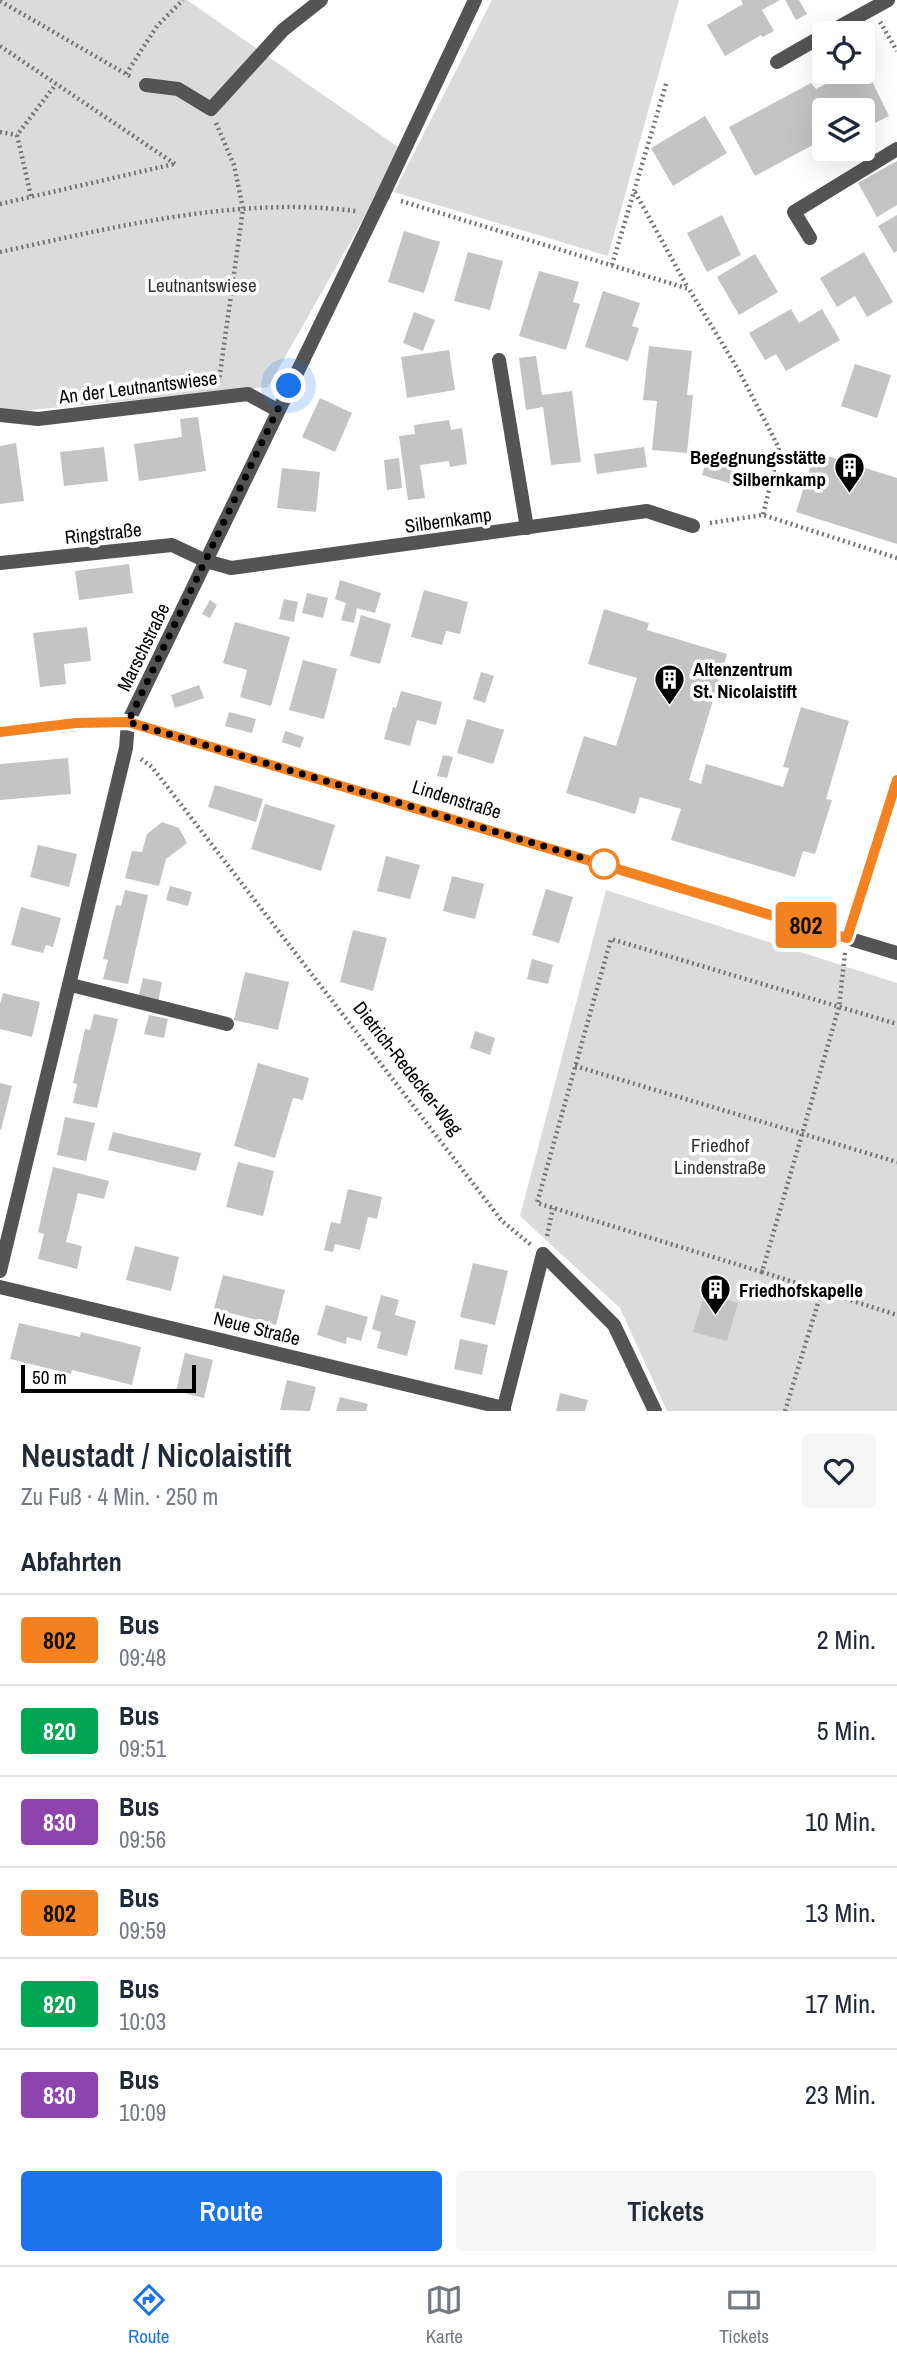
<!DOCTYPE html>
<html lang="de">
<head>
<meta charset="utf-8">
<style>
	:root { --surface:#fff; --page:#f6f6f7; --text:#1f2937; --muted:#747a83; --line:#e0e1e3; --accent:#1a73e8 }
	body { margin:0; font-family:"Archivo Narrow",sans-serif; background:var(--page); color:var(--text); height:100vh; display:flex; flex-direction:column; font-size:26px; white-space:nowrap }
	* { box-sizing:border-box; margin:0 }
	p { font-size:23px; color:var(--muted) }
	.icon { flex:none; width:38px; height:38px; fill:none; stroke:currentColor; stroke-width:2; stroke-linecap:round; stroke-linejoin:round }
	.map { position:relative; height:1411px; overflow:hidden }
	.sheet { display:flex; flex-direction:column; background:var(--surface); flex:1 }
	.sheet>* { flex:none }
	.badge { padding:0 14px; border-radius:5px; font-size:24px; line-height:46px }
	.fabs { position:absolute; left:812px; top:21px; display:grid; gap:14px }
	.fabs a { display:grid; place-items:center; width:63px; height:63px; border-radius:7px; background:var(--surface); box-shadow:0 7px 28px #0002; font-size:35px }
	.scale { position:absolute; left:21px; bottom:18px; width:175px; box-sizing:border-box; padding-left:7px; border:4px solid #000; border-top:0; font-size:19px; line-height:24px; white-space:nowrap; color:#000; -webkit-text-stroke:5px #fff; paint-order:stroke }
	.you { position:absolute; width:35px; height:35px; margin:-18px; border:5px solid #fff; border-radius:50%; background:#1a73e8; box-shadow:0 0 0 10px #1a73e833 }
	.map>.badge { position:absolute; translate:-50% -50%; box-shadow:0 0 0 4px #fff }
	h2 { padding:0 21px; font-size:26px; line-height:63px }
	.round { display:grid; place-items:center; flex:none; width:74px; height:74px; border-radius:7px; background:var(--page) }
	.overview { display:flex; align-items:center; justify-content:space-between; height:119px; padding:0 21px }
	h1 { font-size:33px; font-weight:600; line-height:52px }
	.cta { display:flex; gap:14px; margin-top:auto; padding:14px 21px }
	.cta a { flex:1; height:80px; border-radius:7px; background:var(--accent); color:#fff; font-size:28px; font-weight:600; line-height:80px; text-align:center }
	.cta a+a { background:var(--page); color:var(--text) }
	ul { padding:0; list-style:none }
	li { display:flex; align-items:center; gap:21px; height:91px; padding:0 21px; border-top:2px solid var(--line) }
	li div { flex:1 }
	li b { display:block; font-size:26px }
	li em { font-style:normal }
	li .badge { min-width:77px; font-weight:700; text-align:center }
	.tabs { display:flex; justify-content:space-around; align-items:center; height:98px; border-top:2px solid var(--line); background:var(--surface); font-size:19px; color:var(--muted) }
	.tabs a { display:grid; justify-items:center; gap:4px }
	.tabs .selected { color:var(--accent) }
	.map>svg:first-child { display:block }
	.green { fill:#dbdbdb }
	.building { fill:#c4c4c4 }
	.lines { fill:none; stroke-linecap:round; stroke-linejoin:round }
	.path { stroke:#767676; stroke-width:4.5; stroke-dasharray:2 3.5; stroke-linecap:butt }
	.service { stroke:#545454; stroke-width:14 }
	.pedestrian { stroke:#545454; stroke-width:14 }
	.minor { stroke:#545454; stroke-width:14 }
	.line-casing { stroke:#fff; stroke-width:16 }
	.line { stroke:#f58220; stroke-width:10 }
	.walk { stroke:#000; stroke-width:7; stroke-dasharray:0 12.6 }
	.stop-dot { fill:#fff; stroke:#f58220; stroke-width:3.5 }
	.labels { text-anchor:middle; stroke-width:7; stroke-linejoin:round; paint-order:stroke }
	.park-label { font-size:19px; fill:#323232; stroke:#fff }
	.street-label { font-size:19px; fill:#000; stroke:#fff }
	.poi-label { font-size:19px; font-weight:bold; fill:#000; stroke:#fff; text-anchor:start }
</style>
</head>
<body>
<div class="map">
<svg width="897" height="1411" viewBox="0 0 897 1411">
	<rect width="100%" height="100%" fill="#fff"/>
	<g class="green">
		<path d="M0,0H187L398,147L378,193L268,387L0,413Z"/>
		<path d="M492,0H679L608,256L394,192Z"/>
		<path d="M606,890L897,983V1411H667L620,1308L520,1216Z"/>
	</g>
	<g class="building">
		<path d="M741,0H780L762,10L774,31L763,37L761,35L725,56L707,25L743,4Z"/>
		<path d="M785,0H799L807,14L796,20Z"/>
		<path d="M863,63L889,116L863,129V110H824V139L755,176L729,127L811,83L816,89L850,72H863Z"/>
		<path d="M705,116L727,153L673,186L651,148Z"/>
		<path d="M897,161V205L877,217L858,183Z"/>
		<path d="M722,215L741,255L707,272L687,233Z"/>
		<path d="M897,215V251L894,253L878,226Z"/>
		<path d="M404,231L440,242L424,293L388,282Z"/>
		<path d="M468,252L503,261L490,310L454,301Z"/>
		<path d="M864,252L893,302L867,317L855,296L837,307L820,278Z"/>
		<path d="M755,254L778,292L739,315L717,277Z"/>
		<path d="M539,271L579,282L573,302L580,304L566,350L519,336Z"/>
		<path d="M603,291L640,303L632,326L639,328L628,361L585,347Z"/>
		<path d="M791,309L799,323L822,309L840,340L786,371L776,354L765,360L749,333Z"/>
		<path d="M414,312L435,320L423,351L403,343Z"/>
		<path d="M649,346L692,351L687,395H693L687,453L652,450L657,401L643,400Z"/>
		<path d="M449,350L455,390L407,398L401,357Z"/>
		<path d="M536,356L542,395L572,391L581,462L551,465L543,407L526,410L519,358Z"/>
		<path d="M855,364L891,375L877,418L841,406Z"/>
		<path d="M320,398L352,413L335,452L302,437Z"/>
		<path d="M198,417L206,471L139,481L134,444L182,437L180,419Z"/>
		<path d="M449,420L451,430L462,428L467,464L450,467L449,461L420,465L425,498L408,500L399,436L415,434L414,425Z"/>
		<path d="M16,443L24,501L0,504V446Z"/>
		<path d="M104,447L108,481L64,486L60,452Z"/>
		<path d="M644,447L647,467L597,474L594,454Z"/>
		<path d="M815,452L897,478V544L796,512Z"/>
		<path d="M708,457L740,467L735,485L702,475Z"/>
		<path d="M399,458L402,488L387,490L384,460Z"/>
		<path d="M282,468L320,472L316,512L277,508Z"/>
		<path d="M129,564L133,593L79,600L75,571Z"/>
		<path d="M340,580L381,593L375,613L357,608L354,623L341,620L346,603L335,599Z"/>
		<path d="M424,590L468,602L460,634L446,631L442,645L411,637Z"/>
		<path d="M307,593L328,598L323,618L302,613Z"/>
		<path d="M284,599L298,602L294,622L279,619Z"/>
		<path d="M210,600L217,605L210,618L202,614Z"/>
		<path d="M604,609L649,623L647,630L727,654L689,780L701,784L706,764L783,787L789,768L783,767L801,707L849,721L826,799L832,800L815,854L803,851L795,877L671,840L681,809L640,797L635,814L566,793L584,736L616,746L637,678L588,664Z"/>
		<path d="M361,615L391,624L380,664L350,656Z"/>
		<path d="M235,622L290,637L271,706L240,697L247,670L223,663Z"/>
		<path d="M87,627L91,661L64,664L66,684L40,687L33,633Z"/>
		<path d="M303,660L337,669L324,719L289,710Z"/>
		<path d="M481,672L494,676L485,703L473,699Z"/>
		<path d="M199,685L204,698L175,708L171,695Z"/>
		<path d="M401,691L442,702L436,725L417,720L410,746L384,739L393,707L396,708Z"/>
		<path d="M229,712L256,719L252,733L225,726Z"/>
		<path d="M467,719L504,730L493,764L457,753Z"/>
		<path d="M285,731L304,737L300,748L282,742Z"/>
		<path d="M443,755L453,757L447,778L437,776Z"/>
		<path d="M68,758L71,794L0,800V764Z"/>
		<path d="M215,785L263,799L256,822L208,807Z"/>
		<path d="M265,804L335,825L321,871L251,849Z"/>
		<path d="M162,822L179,828L187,843L166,859L159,886L125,878L132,851L142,852L147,834Z"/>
		<path d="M38,845L77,854L69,887L30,877Z"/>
		<path d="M386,856L420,865L410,899L377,891Z"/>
		<path d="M452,876L484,884L475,919L443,911Z"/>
		<path d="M170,886L192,892L188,906L166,900Z"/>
		<path d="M546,889L573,897L559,943L532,935Z"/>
		<path d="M125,890L148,895L128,984L103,979L108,960L103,959L116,905L121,906Z"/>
		<path d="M21,907L61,918L53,947L46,945L43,953L11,945Z"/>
		<path d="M353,930L387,938L373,991L340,982Z"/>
		<path d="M532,959L553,965L548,984L527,979Z"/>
		<path d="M245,972L289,982L278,1030L234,1020Z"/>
		<path d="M143,978L162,982L158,1003L138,999Z"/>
		<path d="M3,993L40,1002L32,1037L0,1029V1004Z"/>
		<path d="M94,1014L118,1019L97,1108L73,1103L77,1084L73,1083L85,1029L90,1030Z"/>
		<path d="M149,1015L168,1019L164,1038L144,1034Z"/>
		<path d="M475,1031L495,1038L490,1055L470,1048Z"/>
		<path d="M258,1063L309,1078L303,1100L293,1098L275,1158L234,1146Z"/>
		<path d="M0,1083L12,1086L1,1130L0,1129Z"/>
		<path d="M65,1117L95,1123L86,1161L57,1155Z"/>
		<path d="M113,1132L201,1153L196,1171L108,1150Z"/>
		<path d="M238,1162L274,1171L263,1216L226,1207Z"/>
		<path d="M53,1167L109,1181L104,1199L78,1193L66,1242L82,1246L77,1269L38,1259L44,1234L38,1232Z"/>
		<path d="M348,1189L382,1197L377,1219L368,1217L360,1250L335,1244L333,1252L324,1250L331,1222L340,1224Z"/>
		<path d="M135,1246L179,1257L171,1291L126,1280Z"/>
		<path d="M473,1263L508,1271L495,1325L460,1317Z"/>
		<path d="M223,1275L285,1290L276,1325L214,1309Z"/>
		<path d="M705,1293L738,1303L727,1341L693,1332Z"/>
		<path d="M381,1295L399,1300L395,1315L416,1321L407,1356L377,1348L381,1332L372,1329Z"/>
		<path d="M326,1305L368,1317L361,1341L347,1337L346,1344L317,1335Z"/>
		<path d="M19,1323L80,1337L81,1332L141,1347L132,1385L72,1370L71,1374L10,1359Z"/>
		<path d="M460,1339L488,1345L482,1375L454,1369Z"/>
		<path d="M185,1353L213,1360L204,1398L176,1391Z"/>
		<path d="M287,1380L316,1387L310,1411L280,1410Z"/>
		<path d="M560,1393L588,1400L585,1411H556Z"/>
		<path d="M340,1397L368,1404L366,1411H336Z"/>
	</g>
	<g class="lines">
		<g class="path">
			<path d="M0,1L133,78"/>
			<path d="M880,22L897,51"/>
			<path d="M0,46L175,164"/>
			<path d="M126,74L157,26L183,0"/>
			<path d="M216,123L234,165L243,209L219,381"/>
			<path d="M0,132L17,135"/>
			<path d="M635,192L688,288"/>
			<path d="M31,196L17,135L56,84"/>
			<path d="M401,201L689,289L739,371L779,448L763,515"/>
			<path d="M0,204L174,164"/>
			<path d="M0,252C116,227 236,196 356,211"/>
			<path d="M612,265L667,81"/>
			<path d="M710,523L763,515L897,558"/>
			<path d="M141,759L152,767L502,1221L531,1245"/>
			<path d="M845,953L839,1007L762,1272L897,1315"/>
			<path d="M575,1066L897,1162"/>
			<path d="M547,1236L553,1208"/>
			<path d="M762,1272L537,1203L611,939L897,1024"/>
			<path d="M785,1411L822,1290"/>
		</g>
		<g class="service">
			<path d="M828,33L888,0"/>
			<path d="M777,62L824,35"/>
			<path d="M146,85L178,89L211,109L283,30L321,0"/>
			<path d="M383,195L475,0"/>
			<path d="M499,360L527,528"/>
			<path d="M71,985L227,1024"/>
		</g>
		<path class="pedestrian" d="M543,1254L614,1325L655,1411"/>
		<g class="minor">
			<path d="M810,238L794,212L897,149"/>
			<path d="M0,415L38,419L248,394L277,410"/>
			<path d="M0,563L172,545L206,561L231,568L647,511L693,526"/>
			<path d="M0,732L96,722H128L897,953"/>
			<path d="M847,938L897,780"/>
			<path d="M0,1271L126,748L128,722L383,195"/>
			<path d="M0,1287L504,1408"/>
			<path d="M503,1411L543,1254"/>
		</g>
	</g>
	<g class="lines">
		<defs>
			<path id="line" d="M0,732L76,723L128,722L847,938L897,780"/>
		</defs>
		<use href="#line" class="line-casing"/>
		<use href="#line" class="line"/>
		<path class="walk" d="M289,386L128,722L607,865L604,864"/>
	</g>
	<defs>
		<symbol id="building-pin" viewBox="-11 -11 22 30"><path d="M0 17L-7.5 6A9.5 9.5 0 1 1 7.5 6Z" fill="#000" stroke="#fff"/><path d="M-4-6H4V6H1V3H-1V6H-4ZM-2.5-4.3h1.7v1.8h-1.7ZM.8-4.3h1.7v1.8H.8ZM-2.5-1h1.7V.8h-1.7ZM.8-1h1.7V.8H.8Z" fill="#fff"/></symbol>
	</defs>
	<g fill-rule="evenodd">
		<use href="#building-pin" x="832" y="450" width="35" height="47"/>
		<use href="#building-pin" x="652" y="662" width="35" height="47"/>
		<use href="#building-pin" x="698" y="1272" width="35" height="47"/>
	</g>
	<circle class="stop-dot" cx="604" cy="864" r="14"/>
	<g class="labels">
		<g class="park-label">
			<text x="202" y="292">Leutnantswiese</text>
			<text x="720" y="1152">Friedhof<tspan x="720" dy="22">Lindenstraße</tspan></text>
		</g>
		<g class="street-label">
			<text transform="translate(138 387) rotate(-7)" y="7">An der Leutnantswiese</text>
			<text transform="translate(448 520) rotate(-8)" y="7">Silbernkamp</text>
			<text transform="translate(103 533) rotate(-6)" y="7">Ringstraße</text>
			<text transform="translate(143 647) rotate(-64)" y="7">Marschstraße</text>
			<text transform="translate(457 799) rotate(17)" y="7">Lindenstraße</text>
			<text transform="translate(408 1068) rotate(52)" y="7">Dietrich-Redecker-Weg</text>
			<text transform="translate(257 1328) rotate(14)" y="7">Neue Straße</text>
		</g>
		<g class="poi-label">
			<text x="826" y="464" text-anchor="end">Begegnungsstätte<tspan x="826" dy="22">Silbernkamp</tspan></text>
			<text x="693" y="676">Altenzentrum<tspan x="693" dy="22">St. Nicolaistift</tspan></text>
			<text x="739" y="1297">Friedhofskapelle</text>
		</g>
	</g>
</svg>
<div class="fabs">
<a><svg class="icon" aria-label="locate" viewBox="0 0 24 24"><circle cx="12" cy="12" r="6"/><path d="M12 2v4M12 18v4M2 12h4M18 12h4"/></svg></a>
<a><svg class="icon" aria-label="layers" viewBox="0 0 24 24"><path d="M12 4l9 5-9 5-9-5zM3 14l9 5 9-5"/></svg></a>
</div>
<div class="scale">50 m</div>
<div class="you" style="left:289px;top:386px"></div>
<b class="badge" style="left:806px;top:925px;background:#f58220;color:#111">802</b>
</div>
<section class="sheet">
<div class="overview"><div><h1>Neustadt / Nicolaistift</h1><p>Zu Fuß · 4 Min. · 250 m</p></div><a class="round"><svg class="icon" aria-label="heart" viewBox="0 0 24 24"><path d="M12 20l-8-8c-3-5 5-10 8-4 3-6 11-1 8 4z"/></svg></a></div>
<h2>Abfahrten</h2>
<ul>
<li><span class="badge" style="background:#f58220;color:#111">802</span><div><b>Bus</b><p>09:48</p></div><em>2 Min.</em></li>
<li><span class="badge" style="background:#00a651;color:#fff">820</span><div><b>Bus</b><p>09:51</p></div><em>5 Min.</em></li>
<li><span class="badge" style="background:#8e44ad;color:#fff">830</span><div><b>Bus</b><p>09:56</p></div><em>10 Min.</em></li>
<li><span class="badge" style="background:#f58220;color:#111">802</span><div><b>Bus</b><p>09:59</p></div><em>13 Min.</em></li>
<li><span class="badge" style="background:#00a651;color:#fff">820</span><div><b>Bus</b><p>10:03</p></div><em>17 Min.</em></li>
<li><span class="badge" style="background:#8e44ad;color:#fff">830</span><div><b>Bus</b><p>10:09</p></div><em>23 Min.</em></li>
</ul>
<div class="cta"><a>Route</a><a>Tickets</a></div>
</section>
<nav class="tabs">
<a class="selected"><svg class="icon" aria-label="directions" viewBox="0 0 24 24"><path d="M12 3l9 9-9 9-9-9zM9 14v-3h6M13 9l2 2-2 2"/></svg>Route</a>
<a><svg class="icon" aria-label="map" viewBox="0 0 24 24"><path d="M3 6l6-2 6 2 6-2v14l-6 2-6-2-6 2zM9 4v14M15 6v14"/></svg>Karte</a>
<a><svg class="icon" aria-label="tickets" viewBox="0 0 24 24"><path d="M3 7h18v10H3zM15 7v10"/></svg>Tickets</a>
</nav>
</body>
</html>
